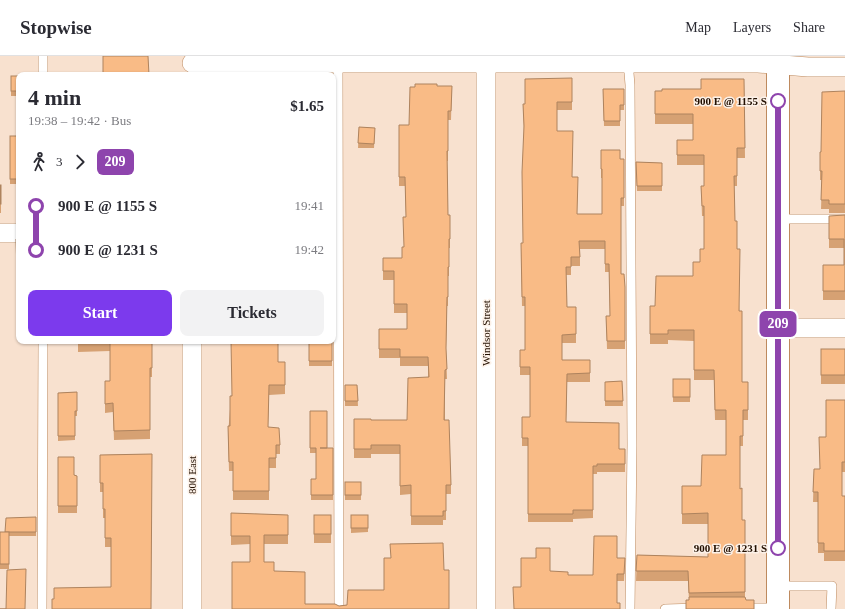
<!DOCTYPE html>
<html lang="en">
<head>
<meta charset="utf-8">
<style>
	:root { --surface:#fff; --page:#f2f2f3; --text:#2b2b33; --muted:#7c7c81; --line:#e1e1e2; --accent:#7c3aed }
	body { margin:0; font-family:"Times New Roman",serif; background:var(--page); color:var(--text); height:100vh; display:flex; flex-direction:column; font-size:15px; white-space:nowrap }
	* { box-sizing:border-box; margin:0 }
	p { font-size:13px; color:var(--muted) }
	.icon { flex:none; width:22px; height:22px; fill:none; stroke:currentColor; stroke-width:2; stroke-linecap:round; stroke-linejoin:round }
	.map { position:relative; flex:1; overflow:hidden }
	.details { position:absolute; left:16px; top:16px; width:320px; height:272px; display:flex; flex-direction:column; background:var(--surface); border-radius:8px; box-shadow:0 1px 3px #0004 }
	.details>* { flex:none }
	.badge { padding:0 8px; border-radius:6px; font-size:14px; line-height:26px }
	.map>.badge { position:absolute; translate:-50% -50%; box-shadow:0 0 0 2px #fff }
	.legs { display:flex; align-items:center; gap:6px; height:44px; padding:0 12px; font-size:13px }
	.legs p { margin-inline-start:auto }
	.summary { display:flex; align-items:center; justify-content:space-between; height:68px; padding:0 12px }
	h1 { font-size:22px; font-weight:700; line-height:30px }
	.button { display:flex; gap:8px; margin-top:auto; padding:8px 12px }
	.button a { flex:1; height:46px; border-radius:8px; background:var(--accent); color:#fff; font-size:16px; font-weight:700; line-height:46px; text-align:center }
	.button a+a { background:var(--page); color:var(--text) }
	ul { padding:0 12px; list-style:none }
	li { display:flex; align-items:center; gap:14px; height:44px; font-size:15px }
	li i { display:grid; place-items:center; width:6px; height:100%; margin:0 5px; background:currentColor }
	li i::after { content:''; width:10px; height:10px; margin:-5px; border:3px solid; border-radius:50%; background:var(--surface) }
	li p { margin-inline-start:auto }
	li:first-child i { background:linear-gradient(#0000 50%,currentColor 0) }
	li:last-child i { background:linear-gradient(currentColor 50%,#0000 0) }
	header { display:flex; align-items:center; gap:24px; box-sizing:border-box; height:56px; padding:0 20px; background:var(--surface); border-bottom:1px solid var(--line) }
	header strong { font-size:19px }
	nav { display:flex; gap:22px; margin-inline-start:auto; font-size:14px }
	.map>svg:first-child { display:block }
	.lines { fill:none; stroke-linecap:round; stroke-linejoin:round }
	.lane-casing { stroke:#be8a5e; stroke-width:10 }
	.street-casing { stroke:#be8a5e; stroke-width:20 }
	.secondary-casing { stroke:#be8a5e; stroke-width:24 }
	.lane { stroke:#fff; stroke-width:9 }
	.street { stroke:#fff; stroke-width:19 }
	.secondary { stroke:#fff; stroke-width:22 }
	.wall { fill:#d6a173 }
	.building { fill:#f9bb86; stroke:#ae835e }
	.line-1-casing { stroke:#fff; stroke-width:9 }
	.line-1 { stroke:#8e44ad; stroke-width:6 }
	.stop-1-dot { fill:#fff; stroke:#8e44ad; stroke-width:2 }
	.labels { text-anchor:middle; stroke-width:3; stroke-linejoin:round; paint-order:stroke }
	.stop-label { font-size:11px; font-weight:bold; fill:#220f00; stroke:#fcf1e8; text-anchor:end }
	.street-label { font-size:11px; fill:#220f00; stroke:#fcf1e8 }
</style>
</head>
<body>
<header>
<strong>Stopwise</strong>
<nav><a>Map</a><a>Layers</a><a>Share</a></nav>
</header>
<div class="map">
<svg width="845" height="553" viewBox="0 0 845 553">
	<rect width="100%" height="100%" fill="#f8e1cf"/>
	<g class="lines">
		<defs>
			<g id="lane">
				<path d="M43,0V19"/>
				<path d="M338,5L339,553"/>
				<path d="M628,5L630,29L632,389L630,553"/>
				<path d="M778,163H845"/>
				<path d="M778,530H832L831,553"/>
				<path d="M741,552H778"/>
				<path d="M42,553L43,285"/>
				<path d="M665,553L699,552"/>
			</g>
			<g id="street">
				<path d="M486,0V553"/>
				<path d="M192,7H758L808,11H845"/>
				<path d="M0,177H19"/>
				<path d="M778,272H845"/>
				<path d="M192,553V285"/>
			</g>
			<path id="secondary" d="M778,0V553"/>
		</defs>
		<use href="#lane" class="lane-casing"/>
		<use href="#street" class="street-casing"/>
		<use href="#secondary" class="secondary-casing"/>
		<use href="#lane" class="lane"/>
		<use href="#street" class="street"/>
		<use href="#secondary" class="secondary"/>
	</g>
	<g class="wall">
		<rect x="11" y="20" width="8" height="20"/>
		<path d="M572,22V54H557V75L572,121L577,158H602V122H601V94L620,103H624V150H621V218L625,231V293H607L606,260H610L609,216H605V193H580V210H571V219H566L567,251H576V287H562V304H590V326H567L566,366L619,393H625V416H597V418H593V462L573,463V466H528V390H522V361H530V319H520V294H525V250H522L521,196L523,187L524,76L523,48H525Z"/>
		<path d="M744,23L745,102H737V130H734L735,165L737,193L742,326H748V364H743V390H740V433L742,464H745V541L689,544L688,525H636L637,499L708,501V468H682V430H701L726,399V364H715L714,324H694V285L668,284V288H650V250H655L693,220L700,206L704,193V160H702L701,130H704V109H677V84H693V68H655V35L701,33Z"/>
		<path d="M452,30L451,64H448V105H447L448,159H450V192H449V220H448V250H447L446,294L447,323H445V364L451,429V438H446V464H443V469H411V438L400,439V398H371V402H354V363L371,364H407L428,321V310H400V302H379V273H407V257H394V224H383V202H402L404,191L406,161L405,130H399V69H409Z"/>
		<path d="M603,33H624V54H620V70H604Z"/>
		<path d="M845,35V157H829V153H821L822,124H820V96H821Z"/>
		<path d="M359,71L375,72L374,92H358Z"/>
		<rect x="10" y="80" width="9" height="48"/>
		<path d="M636,106L662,107V135H637Z"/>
		<rect x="0" y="129" width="1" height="28"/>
		<path d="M845,159V244H823V209H844V192H829V160Z"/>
		<path d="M16,183H19V220H17Z"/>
		<path d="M78,285H152V321H150V383L114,384L113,356L105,357V325H110V295L78,296Z"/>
		<path d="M309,285L332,286V310H309Z"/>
		<rect x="821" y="293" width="24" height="35"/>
		<path d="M278,306H285V338L269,339L268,371L280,389V398H276V412H269V444H233V415H229L228,379L231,340Z"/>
		<rect x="673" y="323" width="17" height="23"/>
		<path d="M622,325L623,350H605V326Z"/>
		<path d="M345,329H357L358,350H345Z"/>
		<path d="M77,336V360H75V384L58,385V337Z"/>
		<path d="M845,344V416H842V440H845V505H824V497H818V446H813L814,413H820L826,381Z"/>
		<path d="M310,355L327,392H333V444H311V423H316V397H310Z"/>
		<path d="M152,398L111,531V491H105V462H103V436H100V399Z"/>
		<path d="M58,401L74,419L77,420V457H58Z"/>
		<rect x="345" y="426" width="16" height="18"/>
		<path d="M231,457L288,459V488H264V506L274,515L305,548L339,550L347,549L384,534L444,514L449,553H232L250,506V488L231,489Z"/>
		<path d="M331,459V487H314V478Z"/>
		<path d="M351,459H368V476L351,477Z"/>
		<path d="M36,461V480H9V513H0V476H5Z"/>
		<path d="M617,502H625L624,525H617V547L521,531L550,515L568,519H593Z"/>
	</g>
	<g class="building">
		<path d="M103,0H148L149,19H103Z"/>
		<rect x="11" y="20" width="8" height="15"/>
		<path d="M572,22V46H557V75H573L572,121H578L577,158H602V113H601V94H620V103H624V142H621V218H624L625,231V285H607L606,260H610L609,208H605V185H579L580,201H571V211H566L567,251H576V278L562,279V304H590V317L567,318L566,366L619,367V393H625V408H597V410H593V454H573V458H528V382H522V361H530V311H520V294H525V241H522L521,187H523L522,116L524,70L523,48H525V23Z"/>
		<path d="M701,23H744L745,92H737V120H734L735,165H737V193H740L739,255H742V326H748V354H743V380H740V433L742,432V464H745V536L689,537L688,515H636L637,499L708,501V457L682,458V430H701L702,399H726V354H715L714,314H694V274H668V278H650V250H655L656,220H693V206H700V193H704V150H702L701,130H704V99H677V84H693V58H655V35H662V33H701Z"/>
		<path d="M415,28H437V30H452L451,55H448V95H447L448,159H450V183H449V211H448V241H447L446,292L447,313L445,314L444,364H449L451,429H446V455H443V460H411V429L400,430V389H371V393H354V363H371V364H407L408,322L429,321L428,301H400V293H379V273H407V248H394V215H383V202H402V191H404L403,161H406L405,121H399V69H409L410,31H415Z"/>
		<path d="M603,33H624V49H620V65H604Z"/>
		<path d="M845,35V148H829V144H821L822,115H820V96H821L822,36Z"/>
		<path d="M359,71L375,72L374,88L358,87Z"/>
		<rect x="10" y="80" width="9" height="43"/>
		<path d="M636,106L662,107V130H637Z"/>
		<rect x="0" y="129" width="1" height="19"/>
		<path d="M845,159V235H823V209H844V183H829V160Z"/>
		<path d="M16,183H19V215H17Z"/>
		<path d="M78,285H152V312H150V374L114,375L113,347L105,348V325H110V286L78,287Z"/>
		<path d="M231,285H278V306H285V329H269L268,371L279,372L280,389H276V402H269V435H233V406H229L228,370H230V340H232Z"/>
		<path d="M309,285L332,286V305H309Z"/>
		<rect x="821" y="293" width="24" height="26"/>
		<rect x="673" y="323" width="17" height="18"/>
		<path d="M622,325L623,345H605V326Z"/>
		<path d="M345,329H357L358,345H345Z"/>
		<path d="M77,336V355H75V380H58V337Z"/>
		<path d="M826,344H845V406H842V440H845V495H824V487H818V436H813L814,413H820L819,381H826Z"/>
		<path d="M310,355H327V392H320H333V439H311V423H316V392H310Z"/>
		<path d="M152,398L151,553H52V543H54V532L111,531V482H105V453H103V427H100V399Z"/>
		<path d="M58,401H74V419L77,420V450H58Z"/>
		<rect x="345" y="426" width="16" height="13"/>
		<path d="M231,457L288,459V479H264V506H274V515L305,516V548H335L339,550L347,549L348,534H384V502H391L390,488L443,487L444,514H449V553H232V506H250V480H231Z"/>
		<rect x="314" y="459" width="17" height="19"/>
		<rect x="351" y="459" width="17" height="13"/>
		<path d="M36,461V476H5L6,462Z"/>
		<rect x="0" y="476" width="9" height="32"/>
		<path d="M594,480H617V502H625L624,518H617V547H620V553H514L513,531H521V502H536V492H550V515L568,516V519H593Z"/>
		<path d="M26,513L25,553H0H6L7,514Z"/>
		<path d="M689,541H745L746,544H754V553H686V544H689Z"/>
	</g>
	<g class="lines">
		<defs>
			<path id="line-1" d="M778,45V492"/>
		</defs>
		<use href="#line-1" class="line-1-casing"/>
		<use href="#line-1" class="line-1"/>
	</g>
	<g class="stop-1-dot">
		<circle cx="778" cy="45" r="7"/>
		<circle cx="778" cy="492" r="7"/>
	</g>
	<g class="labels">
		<g class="stop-label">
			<text x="767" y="49">900 E @ 1155 S</text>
			<text x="767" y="496">900 E @ 1231 S</text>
		</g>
		<g class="street-label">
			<text transform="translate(486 277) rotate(-90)" y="4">Windsor Street</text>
			<text transform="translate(192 419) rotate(-90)" y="4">800 East</text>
		</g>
	</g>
</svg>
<b class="badge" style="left:778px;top:268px;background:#8e44ad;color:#fff">209</b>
<section class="details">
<div class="summary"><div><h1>4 min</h1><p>19:38 – 19:42 · Bus</p></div><b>$1.65</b></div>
<div class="legs"><svg class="icon" aria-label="walk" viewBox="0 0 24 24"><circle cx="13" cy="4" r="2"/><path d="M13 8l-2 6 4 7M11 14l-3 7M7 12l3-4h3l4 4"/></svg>3<svg class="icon" aria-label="forward" viewBox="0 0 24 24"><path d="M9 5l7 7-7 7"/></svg><b class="badge" style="background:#8e44ad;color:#fff">209</b></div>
<ul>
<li><i style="color:#8e44ad"></i><b>900 E @ 1155 S</b><p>19:41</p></li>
<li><i style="color:#8e44ad"></i><b>900 E @ 1231 S</b><p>19:42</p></li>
</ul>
<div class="button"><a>Start</a><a>Tickets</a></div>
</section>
</div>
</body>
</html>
